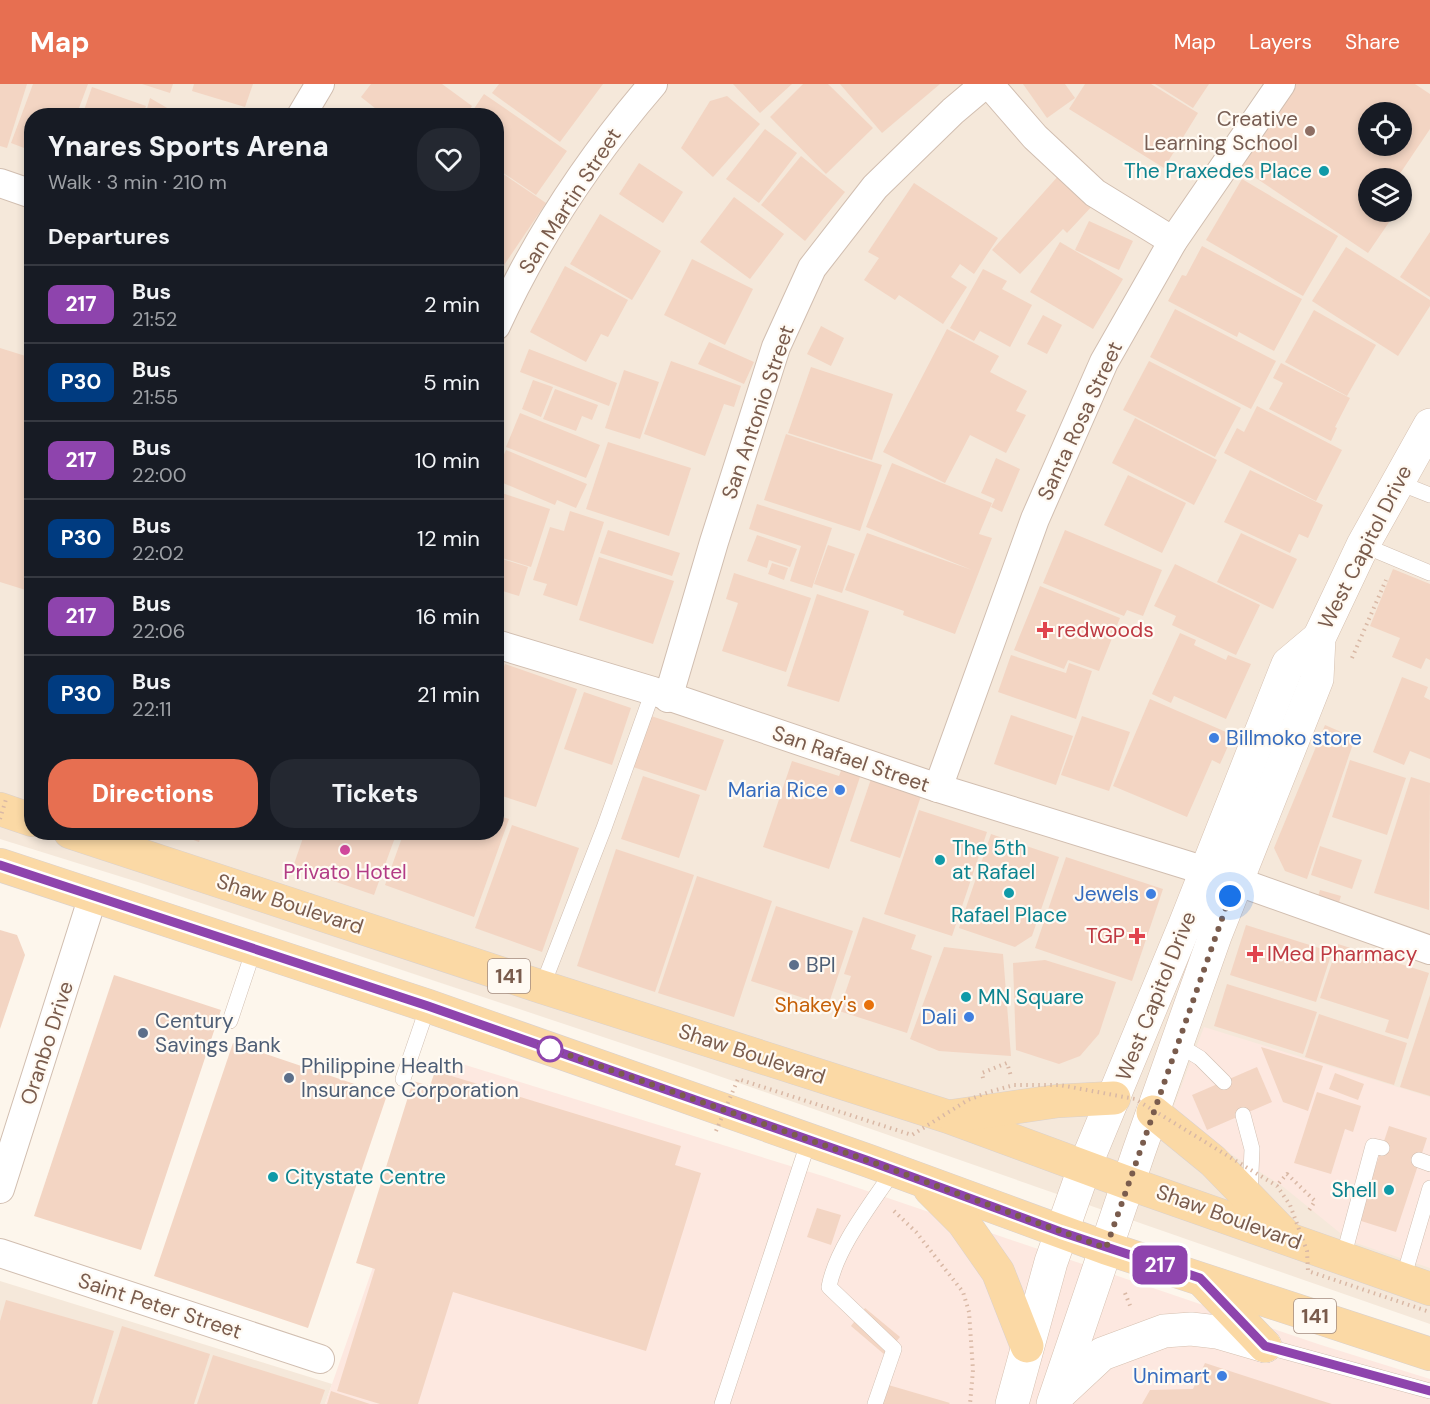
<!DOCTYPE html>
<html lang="en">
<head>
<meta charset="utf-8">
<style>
	:root { --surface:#171b24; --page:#242831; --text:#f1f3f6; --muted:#9ea1a6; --line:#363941; --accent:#e76f51 }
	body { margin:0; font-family:"DM Sans",sans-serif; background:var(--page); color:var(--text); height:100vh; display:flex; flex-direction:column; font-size:22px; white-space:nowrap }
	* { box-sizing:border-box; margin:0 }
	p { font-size:20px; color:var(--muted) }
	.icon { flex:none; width:33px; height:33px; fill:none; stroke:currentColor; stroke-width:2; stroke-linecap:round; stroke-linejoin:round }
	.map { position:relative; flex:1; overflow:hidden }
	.panel { position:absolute; left:24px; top:24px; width:480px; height:732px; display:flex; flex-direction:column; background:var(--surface); border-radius:24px; box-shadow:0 3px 9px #0003 }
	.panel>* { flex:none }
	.badge { padding:0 12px; border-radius:9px; font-size:21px; line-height:39px }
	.fabs { position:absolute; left:1358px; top:18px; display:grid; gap:12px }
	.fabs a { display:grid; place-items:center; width:54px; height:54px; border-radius:50%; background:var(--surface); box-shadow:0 3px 9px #0003; font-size:30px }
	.you { position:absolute; width:30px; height:30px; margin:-15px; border:4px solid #fff; border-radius:50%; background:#1a73e8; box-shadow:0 0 0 9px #1a73e833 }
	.map>.badge { position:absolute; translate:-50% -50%; box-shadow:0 0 0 3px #fff }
	h2 { padding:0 24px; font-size:22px; line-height:54px }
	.round { display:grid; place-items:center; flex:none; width:63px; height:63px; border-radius:24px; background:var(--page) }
	.head { display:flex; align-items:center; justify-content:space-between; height:102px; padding:0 24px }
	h1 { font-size:28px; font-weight:800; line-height:45px }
	.button { display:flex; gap:12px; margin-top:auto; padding:12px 24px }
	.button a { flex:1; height:69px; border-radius:24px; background:var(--accent); color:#fff; font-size:24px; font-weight:800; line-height:69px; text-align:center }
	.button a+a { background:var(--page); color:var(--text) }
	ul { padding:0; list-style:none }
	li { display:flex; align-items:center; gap:18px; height:78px; padding:0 24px; border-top:2px solid var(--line) }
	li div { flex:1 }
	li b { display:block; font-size:22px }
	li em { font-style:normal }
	li .badge { min-width:66px; font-weight:700; text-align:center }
	header { display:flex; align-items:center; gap:36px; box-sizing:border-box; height:84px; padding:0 30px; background:var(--accent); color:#fff }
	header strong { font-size:28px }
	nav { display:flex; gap:33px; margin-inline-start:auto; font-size:21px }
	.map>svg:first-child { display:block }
	.residential { fill:#f5e8da; fill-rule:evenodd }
	.commercial { fill:#fde8e0 }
	.building { fill:#f3d5c3; fill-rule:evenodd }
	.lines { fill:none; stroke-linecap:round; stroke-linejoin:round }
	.lane-casing { stroke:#d1beb0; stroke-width:16 }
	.street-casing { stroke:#d1beb0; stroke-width:30 }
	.secondary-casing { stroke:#d6c0b0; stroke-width:34 }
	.primary-casing { stroke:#dad1cd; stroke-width:34 }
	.path { stroke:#d9b8a5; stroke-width:4; stroke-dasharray:1.5 4.5; stroke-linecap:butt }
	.lane { stroke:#fff; stroke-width:15 }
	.street { stroke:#fff; stroke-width:28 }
	.secondary { stroke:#fff; stroke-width:33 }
	.primary { stroke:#fbd9a5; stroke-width:33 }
	.path-bridge { stroke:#d9b8a5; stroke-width:4; stroke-dasharray:1.5 4.5; stroke-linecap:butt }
	.line-casing { stroke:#fff; stroke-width:14 }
	.line { stroke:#8e44ad; stroke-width:9 }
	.walk { stroke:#7a5c4d; stroke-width:6; stroke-dasharray:0 10.8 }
	.education-dot { fill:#8d6e63; stroke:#fffaf3; stroke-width:2 }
	.culture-dot { fill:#0f9aa8; stroke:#fffaf3; stroke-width:2 }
	.health-dot { fill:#e0444e; stroke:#fffaf3; stroke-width:2 }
	.shop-dot { fill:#3f7fe0; stroke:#fffaf3; stroke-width:2 }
	.hotel-dot { fill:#d1479c; stroke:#fffaf3; stroke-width:2 }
	.service-dot { fill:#5c6f8a; stroke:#fffaf3; stroke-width:2 }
	.food-dot { fill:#e8710a; stroke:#fffaf3; stroke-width:2 }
	.stop-dot { fill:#fff; stroke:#8e44ad; stroke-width:3 }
	.labels { text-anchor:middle; stroke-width:4.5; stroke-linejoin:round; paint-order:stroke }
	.shield { fill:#fffaf3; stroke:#a28b7f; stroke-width:1.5 }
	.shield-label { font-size:20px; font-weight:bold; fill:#7a5c4d }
	.education-label { font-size:21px; fill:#785e54; stroke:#fffaf3; text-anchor:end }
	.culture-label { font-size:21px; fill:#0d838f; stroke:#fffaf3; text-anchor:start }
	.street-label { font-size:21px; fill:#7a5c4d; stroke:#fffaf3 }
	.health-label { font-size:21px; fill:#be3a42; stroke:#fffaf3; text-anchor:start }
	.shop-label { font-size:21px; fill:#366cbe; stroke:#fffaf3; text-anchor:end }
	.hotel-label { font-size:21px; fill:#b23c85; stroke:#fffaf3 }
	.service-label { font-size:21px; fill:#4e5e75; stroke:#fffaf3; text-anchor:start }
	.food-label { font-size:21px; fill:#c56008; stroke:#fffaf3; text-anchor:end }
</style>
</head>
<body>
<header>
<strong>Map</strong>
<nav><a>Map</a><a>Layers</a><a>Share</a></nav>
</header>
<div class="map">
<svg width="1430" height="1320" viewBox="0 0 1430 1320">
	<rect width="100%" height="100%" fill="#fdf6ec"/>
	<g class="residential">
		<path d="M0,0H1430V1240L693,983L138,798L0,755ZM1368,28H1401V62H1368ZM32,32H496V748H32ZM1368,94H1401V128H1368Z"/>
		<path d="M0,1197L332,1300L325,1320H0Z"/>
	</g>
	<g class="commercial">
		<path d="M1204,943L1430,1013V1184L1350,1157L1281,1101L1170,1032Z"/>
		<path d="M446,975L826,1093L1318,1260L1430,1295V1320H325Z"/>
	</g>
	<g class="building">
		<path d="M0,0H27L7,64L0,62Z"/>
		<path d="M33,0H88L76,32H32V67L11,59Z"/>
		<path d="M142,0H173L170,9Z"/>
		<path d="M194,0H253L245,23L192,7Z"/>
		<path d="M371,0H442L472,22L465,32H385L361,13Z"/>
		<path d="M499,0H603L560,58L492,9Z"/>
		<path d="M733,0H792L760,29Z"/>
		<path d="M803,0H828L873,44L826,90L770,33Z"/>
		<path d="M840,0H940L882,49Z"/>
		<path d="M1023,0H1065L1075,14L1047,34Z"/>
		<path d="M1085,0H1151L1198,29L1164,84L1069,25Z"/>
		<path d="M1155,0H1209L1193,24Z"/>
		<path d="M1288,0H1415L1430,10V45L1397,94H1368V128H1396L1368,169L1235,80ZM1368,28H1401V62H1368Z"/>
		<path d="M92,3L146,22L142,32H82Z"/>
		<path d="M484,10L567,67L536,111L496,84V32H469Z"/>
		<path d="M727,12L760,40L713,93L681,64L710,17Z"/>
		<path d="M150,14L181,32H145Z"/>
		<path d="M765,45L797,69L759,119L726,95Z"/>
		<path d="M801,72L845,108L805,157L761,121Z"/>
		<path d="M639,79L683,108L663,139L619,110Z"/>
		<path d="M496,85L546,119L500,187L496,185Z"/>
		<path d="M1060,90L1094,120L1067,149L1063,145L1020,190L992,166Z"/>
		<path d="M1242,95L1338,152L1303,212L1206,156Z"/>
		<path d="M914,99L998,154L974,190L960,180L951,193L967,203L943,240L899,211L895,216L864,196L879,174L868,168Z"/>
		<path d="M734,113L784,150L750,195L700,158Z"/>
		<path d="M600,130L661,167L632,216L570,180Z"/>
		<path d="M1089,137L1133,157L1119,186L1075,166Z"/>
		<path d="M1430,148V213L1400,193Z"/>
		<path d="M1060,158L1123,195L1093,245L1030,208Z"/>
		<path d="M1202,162L1302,215L1274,267L1239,248L1237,253L1168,217L1182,191L1186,192Z"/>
		<path d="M1346,163L1430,216V222L1398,272L1312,217Z"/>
		<path d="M692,175L753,205L725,261L664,231Z"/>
		<path d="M565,182L628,216L608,253L601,250L586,278L530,248Z"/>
		<path d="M983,185L1007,197L1002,205L1032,221L1010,263L980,247L974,257L950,244Z"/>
		<path d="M1175,225L1276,277L1251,325L1150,273Z"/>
		<path d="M1314,226L1376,261L1347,312L1285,278Z"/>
		<path d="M1043,231L1062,241L1047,270L1027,260Z"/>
		<path d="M821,242L844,254L831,282L807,270Z"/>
		<path d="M947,245L999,272L990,288L1027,307L1016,327L1026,331L1006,369L970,351L945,399L883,368Z"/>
		<path d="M709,258L754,278L744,300L698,280Z"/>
		<path d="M0,264L32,274V508L0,498Z"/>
		<path d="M529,265L617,299L609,322L520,288Z"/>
		<path d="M671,277L741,302L734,323L724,320L705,372L644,350Z"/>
		<path d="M1149,277L1241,324L1215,373L1123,326Z"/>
		<path d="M1281,279L1350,314L1335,343L1337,344L1331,357L1269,325L1283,299L1273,294Z"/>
		<path d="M811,283L893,310L872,376L788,349Z"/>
		<path d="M624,286L659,298L640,355L605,344Z"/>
		<path d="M533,296L553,303L541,333L522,325Z"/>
		<path d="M555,305L598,321L592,336L582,332L576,347L543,335Z"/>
		<path d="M1257,322L1342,366L1316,417L1224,369L1237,344L1244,348Z"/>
		<path d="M520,329L600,361L586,394L506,363Z"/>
		<path d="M1135,334L1217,376L1194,421L1112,379Z"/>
		<path d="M786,350L882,381L860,447L764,416Z"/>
		<path d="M608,358L691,384L669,452L586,425Z"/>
		<path d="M506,366L587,400L576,424L557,416L555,421L496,396V388Z"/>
		<path d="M996,374L1020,385L1002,428L991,423L995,415L981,409Z"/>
		<path d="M892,379L992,419L979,450L992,454L955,550L903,531L904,527L845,506L867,449L972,486L866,443Z"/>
		<path d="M1250,386L1323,421L1308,454L1299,450L1290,469L1224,438Z"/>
		<path d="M1128,391L1186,419L1162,469L1104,441Z"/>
		<path d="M496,407L550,425L531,483L496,472Z"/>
		<path d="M757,420L832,444L812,504L790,497L801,462L749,445Z"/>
		<path d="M570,427L604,438L577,522L543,511L547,500L533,496L550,443L564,447Z"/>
		<path d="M608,446L680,469L672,492L600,469Z"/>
		<path d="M1065,446L1162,486L1143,532L1127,526L1124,532L1043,499Z"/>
		<path d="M1241,449L1297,475L1273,525L1217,498Z"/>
		<path d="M757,451L797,465L790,483L769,476L767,484L747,477Z"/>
		<path d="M828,461L855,470L842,509L814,500Z"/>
		<path d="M496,473L528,483L519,512L496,505Z"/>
		<path d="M599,473L674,497L653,560L579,536Z"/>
		<path d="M772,479L788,484L784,496L768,490Z"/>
		<path d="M1175,480L1260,521L1236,571L1172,541L1176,532L1154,522Z"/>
		<path d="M1393,485L1430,500V576L1426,574L1421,585L1392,573L1400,554L1370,542Z"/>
		<path d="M734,489L811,514L786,588L722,567L738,519L726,515Z"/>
		<path d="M1040,502L1120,534L1099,587L1068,576L1064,585L1014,566Z"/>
		<path d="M817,510L869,527L839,618L787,602Z"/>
		<path d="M1180,549L1196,556L1194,561L1226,576L1228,571L1251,580L1226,635L1174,612L1171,619L1152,610Z"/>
		<path d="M1011,571L1066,589L1069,579L1092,587L1076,635L998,608Z"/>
		<path d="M505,580L577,605L536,723L496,710V604Z"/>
		<path d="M1402,593L1428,603L1424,613L1430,616V675L1410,667L1404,681L1373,668Z"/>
		<path d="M584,608L631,624L612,681L564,665Z"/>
		<path d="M1150,615L1233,651L1220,680L1212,676L1187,733L1113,702Z"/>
		<path d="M648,631L724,656L706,707L630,682Z"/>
		<path d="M1011,631L1073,652L1056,701L994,680Z"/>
		<path d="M1082,632L1130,648L1109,707L1061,691Z"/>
		<path d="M1325,641L1355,654L1307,795L1285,787L1274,764Z"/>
		<path d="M1350,676L1406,694L1387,751L1332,733Z"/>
		<path d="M792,677L839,692L842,684L861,690L829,785L763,763Z"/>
		<path d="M643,692L700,711L679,774L621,755Z"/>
		<path d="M1411,693L1430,699L1429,826L1374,809Z"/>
		<path d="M871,695L921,712L900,774L850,757Z"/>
		<path d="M919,726L987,748L952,852L884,830Z"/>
		<path d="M496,731L509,735L474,833L385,801L404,748H496Z"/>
		<path d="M512,741L579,764L542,868L475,844Z"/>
		<path d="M172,748H202L199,758Z"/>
		<path d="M305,748H397L374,811L293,783Z"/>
		<path d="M991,750L1059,773L1032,852L1015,863L959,844Z"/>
		<path d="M1320,762L1362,776L1352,805L1311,791Z"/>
		<path d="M616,765L694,791L655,908L577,882Z"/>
		<path d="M1066,773L1163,805L1132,897L1035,864Z"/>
		<path d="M697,792L772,817L734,933L658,909Z"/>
		<path d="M1320,806L1341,812L1337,825L1316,819Z"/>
		<path d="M776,822L853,847L828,922L751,897Z"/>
		<path d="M863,833L916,851L911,865L932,872L907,949L839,927L851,892L844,890Z"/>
		<path d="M1246,841L1332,868L1316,918L1230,891Z"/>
		<path d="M0,846L17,851L25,871L0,945Z"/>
		<path d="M1338,860L1429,889L1408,955L1385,948L1389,936L1320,914Z"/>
		<path d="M944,863L1003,870L1011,972L939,967L910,955Z"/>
		<path d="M1045,876L1116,898L1099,950L1080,972L1059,980L1016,966L1013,879Z"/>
		<path d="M114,891L221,926L141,1166L34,1132Z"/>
		<path d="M1227,900L1317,928L1303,970L1214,942Z"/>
		<path d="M1430,911V1012L1400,1003Z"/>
		<path d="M1319,930L1407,959L1394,1001L1305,973Z"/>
		<path d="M233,959L387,1011L308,1244L154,1192Z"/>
		<path d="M1261,963L1323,982L1308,1027L1283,1018Z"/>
		<path d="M1257,983L1272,1018L1207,1046L1192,1011Z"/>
		<path d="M435,987L681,1062L675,1081L701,1089L646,1267L453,1208L418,1320H380L337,1307L375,1185L356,1179L413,997L430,1002Z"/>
		<path d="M1335,989L1364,1000L1358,1016L1329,1005Z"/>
		<path d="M1317,1008L1361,1022L1353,1048L1345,1045L1331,1090L1294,1079Z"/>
		<path d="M1389,1042L1427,1054L1396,1148L1358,1136Z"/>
		<path d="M817,1124L841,1131L831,1161L807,1153Z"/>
		<path d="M6,1216L114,1247L92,1320H0V1237Z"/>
		<path d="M865,1224L900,1253L885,1271L851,1242Z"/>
		<path d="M122,1242L210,1270L194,1320H97Z"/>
		<path d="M213,1271L325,1306L320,1320H197Z"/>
		<path d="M1205,1279L1319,1316L1332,1320H1142L1150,1306L1193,1305Z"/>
		<path d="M885,1300L950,1319L949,1320H878Z"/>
		<path d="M331,1307L370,1320H327Z"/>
	</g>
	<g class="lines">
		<defs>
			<g id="lane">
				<path d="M1397,398L1430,411"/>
				<path d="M1363,461L1430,489"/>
				<path d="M542,903L604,744L653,607"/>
				<path d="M230,937L254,865"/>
				<path d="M1177,960L1200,974L1224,998"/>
				<path d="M403,995L428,922"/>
				<path d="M1243,1031L1252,1065L1250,1111"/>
				<path d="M1419,1076L1430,1080"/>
				<path d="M1343,1174L1373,1062L1382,1064"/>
				<path d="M1403,1195L1430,1104"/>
				<path d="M1265,1262L1430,1307"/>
				<path d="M722,1320L809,1056"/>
				<path d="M875,1320L894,1265L829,1203C836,1164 872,1119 894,1086"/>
			</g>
			<g id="street">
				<path d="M989,0L1035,53L1095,109L1173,157"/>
				<path d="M301,32L320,0"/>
				<path d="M0,99L32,110"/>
				<path d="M496,242C536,155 591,72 653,0"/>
				<path d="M496,560L653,607L938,704L1206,787"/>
				<path d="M668,614L714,458L776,263L812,184L875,103L953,27L985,0"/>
				<path d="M938,704L1035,435L1104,278L1173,157L1281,0"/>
				<path d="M1236,797L1430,866"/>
				<path d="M0,1105L93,812"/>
				<path d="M0,1169L320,1275"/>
			</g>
			<g id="secondary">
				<path d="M1059,1310L1102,1270L1164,1247L1191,1245L1217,1248L1265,1262"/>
				<path d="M1012,1320L1051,1178L1085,1082L1184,843L1288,580L1319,554"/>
				<path d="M1053,1320L1139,1067L1215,852L1317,595L1319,554L1363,461L1430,341"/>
			</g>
			<g id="primary">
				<path d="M0,725L32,736"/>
				<path d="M70,748L542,903L949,1033L1128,1099L1430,1205"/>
				<path d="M0,781L428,922L869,1077L1106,1164L1430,1270"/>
				<path d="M1153,1028L1213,1077L1283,1149"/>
				<path d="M953,1032L1058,1017L1114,1014"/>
				<path d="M930,1105L963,1138L998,1188L1027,1262"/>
				<path d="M1204,1198L1265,1262"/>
			</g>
		</defs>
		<use href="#lane" class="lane-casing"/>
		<use href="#street" class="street-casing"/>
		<use href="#secondary" class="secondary-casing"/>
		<use href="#primary" class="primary-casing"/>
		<g class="path">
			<path d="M1352,574L1386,496"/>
			<path d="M983,994L982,989L1007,979L1011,992"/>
			<path d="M1279,1099L1287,1090L1315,1117L1308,1128"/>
			<path d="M894,1127L916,1148L963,1208L969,1228L973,1286L970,1320"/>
			<path d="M1125,1209L1131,1224"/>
		</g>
		<use href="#lane" class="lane"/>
		<use href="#street" class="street"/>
		<use href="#secondary" class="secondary"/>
		<use href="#primary" class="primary"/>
		<g class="path-bridge">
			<path d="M0,735L7,712"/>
			<path d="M716,1047L738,995L912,1051L968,1016L989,1008L1014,1001H1060L1135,1015L1277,1102L1290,1121L1307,1167L1308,1187L1430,1228"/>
		</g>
	</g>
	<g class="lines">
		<defs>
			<path id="line" d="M0,781L428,922L869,1077L1061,1148L1200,1194L1265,1262L1430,1307"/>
		</defs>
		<use href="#line" class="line-casing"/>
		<use href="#line" class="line"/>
		<path class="walk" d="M550,965L540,961L869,1077L1106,1164L1230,812"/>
	</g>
	<circle class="education-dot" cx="1310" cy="47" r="6"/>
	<g class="culture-dot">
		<circle cx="1324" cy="87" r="6"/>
		<circle cx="940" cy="776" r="6"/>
		<circle cx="1009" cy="809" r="6"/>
		<circle cx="966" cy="913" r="6"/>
		<circle cx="273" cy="1093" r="6"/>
		<circle cx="1389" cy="1106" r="6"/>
	</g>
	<g class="health-dot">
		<path d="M1042 537h6v6h6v6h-6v6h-6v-6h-6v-6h6z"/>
		<path d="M1134 843h6v6h6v6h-6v6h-6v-6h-6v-6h6z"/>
		<path d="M1252 861h6v6h6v6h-6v6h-6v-6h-6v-6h6z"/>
	</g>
	<g class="shop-dot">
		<circle cx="1214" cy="654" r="6"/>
		<circle cx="840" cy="706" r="6"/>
		<circle cx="1151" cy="810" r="6"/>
		<circle cx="969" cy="933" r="6"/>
		<circle cx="1222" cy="1292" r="6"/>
	</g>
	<circle class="hotel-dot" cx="345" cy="766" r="6"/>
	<g class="service-dot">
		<circle cx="794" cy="881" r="6"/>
		<circle cx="143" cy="949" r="6"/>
		<circle cx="289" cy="994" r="6"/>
	</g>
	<circle class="food-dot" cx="869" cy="921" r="6"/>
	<circle class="stop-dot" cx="550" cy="965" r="12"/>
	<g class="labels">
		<g class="shield">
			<rect x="488" y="875" width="42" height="34" rx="4.5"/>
			<rect x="1294" y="1215" width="42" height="34" rx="4.5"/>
		</g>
		<g class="shield-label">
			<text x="509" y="899">141</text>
			<text x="1315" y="1239">141</text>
		</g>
		<g class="education-label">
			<text x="1298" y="42">Creative<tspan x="1298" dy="24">Learning School</tspan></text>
		</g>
		<g class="culture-label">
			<text x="1312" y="94" text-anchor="end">The Praxedes Place</text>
			<text x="952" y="771">The 5th<tspan x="952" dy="24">at Rafael</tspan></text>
			<text x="1009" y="838" text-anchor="middle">Rafael Place</text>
			<text x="978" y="920">MN Square</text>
			<text x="285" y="1100">Citystate Centre</text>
			<text x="1377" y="1113" text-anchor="end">Shell</text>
		</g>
		<g class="street-label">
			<text transform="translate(570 117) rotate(-57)" y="7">San Martin Street</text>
			<text transform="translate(758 328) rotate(-71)" y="7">San Antonio Street</text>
			<text transform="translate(1080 337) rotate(-65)" y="7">Santa Rosa Street</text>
			<text transform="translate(1365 463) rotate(-63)" y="7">West Capitol Drive</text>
			<text transform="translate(851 675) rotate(19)" y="7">San Rafael Street</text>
			<text transform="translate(290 820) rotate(18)" y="7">Shaw Boulevard</text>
			<text transform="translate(1156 912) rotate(-68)" y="7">West Capitol Drive</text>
			<text transform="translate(47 959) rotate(-72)" y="7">Oranbo Drive</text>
			<text transform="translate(752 970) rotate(18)" y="7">Shaw Boulevard</text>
			<text transform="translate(1229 1133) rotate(20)" y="7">Shaw Boulevard</text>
			<text transform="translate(160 1222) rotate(18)" y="7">Saint Peter Street</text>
		</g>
		<g class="health-label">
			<text x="1057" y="553">redwoods</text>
			<text x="1125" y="859" text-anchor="end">TGP</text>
			<text x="1267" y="877">IMed Pharmacy</text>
		</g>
		<g class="shop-label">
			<text x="1226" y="661" text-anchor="start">Billmoko store</text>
			<text x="828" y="713">Maria Rice</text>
			<text x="1139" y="817">Jewels</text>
			<text x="957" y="940">Dali</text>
			<text x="1210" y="1299">Unimart</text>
		</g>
		<g class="hotel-label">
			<text x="345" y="795">Privato Hotel</text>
		</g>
		<g class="service-label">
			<text x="806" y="888">BPI</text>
			<text x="155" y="944">Century<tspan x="155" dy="24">Savings Bank</tspan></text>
			<text x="301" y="989">Philippine Health<tspan x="301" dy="24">Insurance Corporation</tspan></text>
		</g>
		<g class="food-label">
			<text x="857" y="928">Shakey's</text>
		</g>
	</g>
</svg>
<div class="fabs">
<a><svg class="icon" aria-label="locate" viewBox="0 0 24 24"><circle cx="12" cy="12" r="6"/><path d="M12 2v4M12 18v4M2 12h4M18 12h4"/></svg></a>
<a><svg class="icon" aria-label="layers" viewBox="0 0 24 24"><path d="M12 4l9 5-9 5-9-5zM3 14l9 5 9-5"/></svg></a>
</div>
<div class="you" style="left:1230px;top:812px"></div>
<b class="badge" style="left:1160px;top:1181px;background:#8e44ad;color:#fff">217</b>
<section class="panel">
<div class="head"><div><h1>Ynares Sports Arena</h1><p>Walk · 3 min · 210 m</p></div><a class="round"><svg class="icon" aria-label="heart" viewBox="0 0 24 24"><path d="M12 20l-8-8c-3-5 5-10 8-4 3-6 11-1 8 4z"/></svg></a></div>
<h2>Departures</h2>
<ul>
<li><span class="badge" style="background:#8e44ad;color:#fff">217</span><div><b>Bus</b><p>21:52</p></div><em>2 min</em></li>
<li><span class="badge" style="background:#003b80;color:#fff">P30</span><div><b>Bus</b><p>21:55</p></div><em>5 min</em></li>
<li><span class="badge" style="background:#8e44ad;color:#fff">217</span><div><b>Bus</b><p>22:00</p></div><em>10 min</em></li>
<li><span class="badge" style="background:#003b80;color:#fff">P30</span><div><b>Bus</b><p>22:02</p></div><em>12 min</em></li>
<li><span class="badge" style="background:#8e44ad;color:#fff">217</span><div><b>Bus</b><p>22:06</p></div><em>16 min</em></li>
<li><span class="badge" style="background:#003b80;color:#fff">P30</span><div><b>Bus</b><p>22:11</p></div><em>21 min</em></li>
</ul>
<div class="button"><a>Directions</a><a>Tickets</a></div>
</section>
</div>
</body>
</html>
